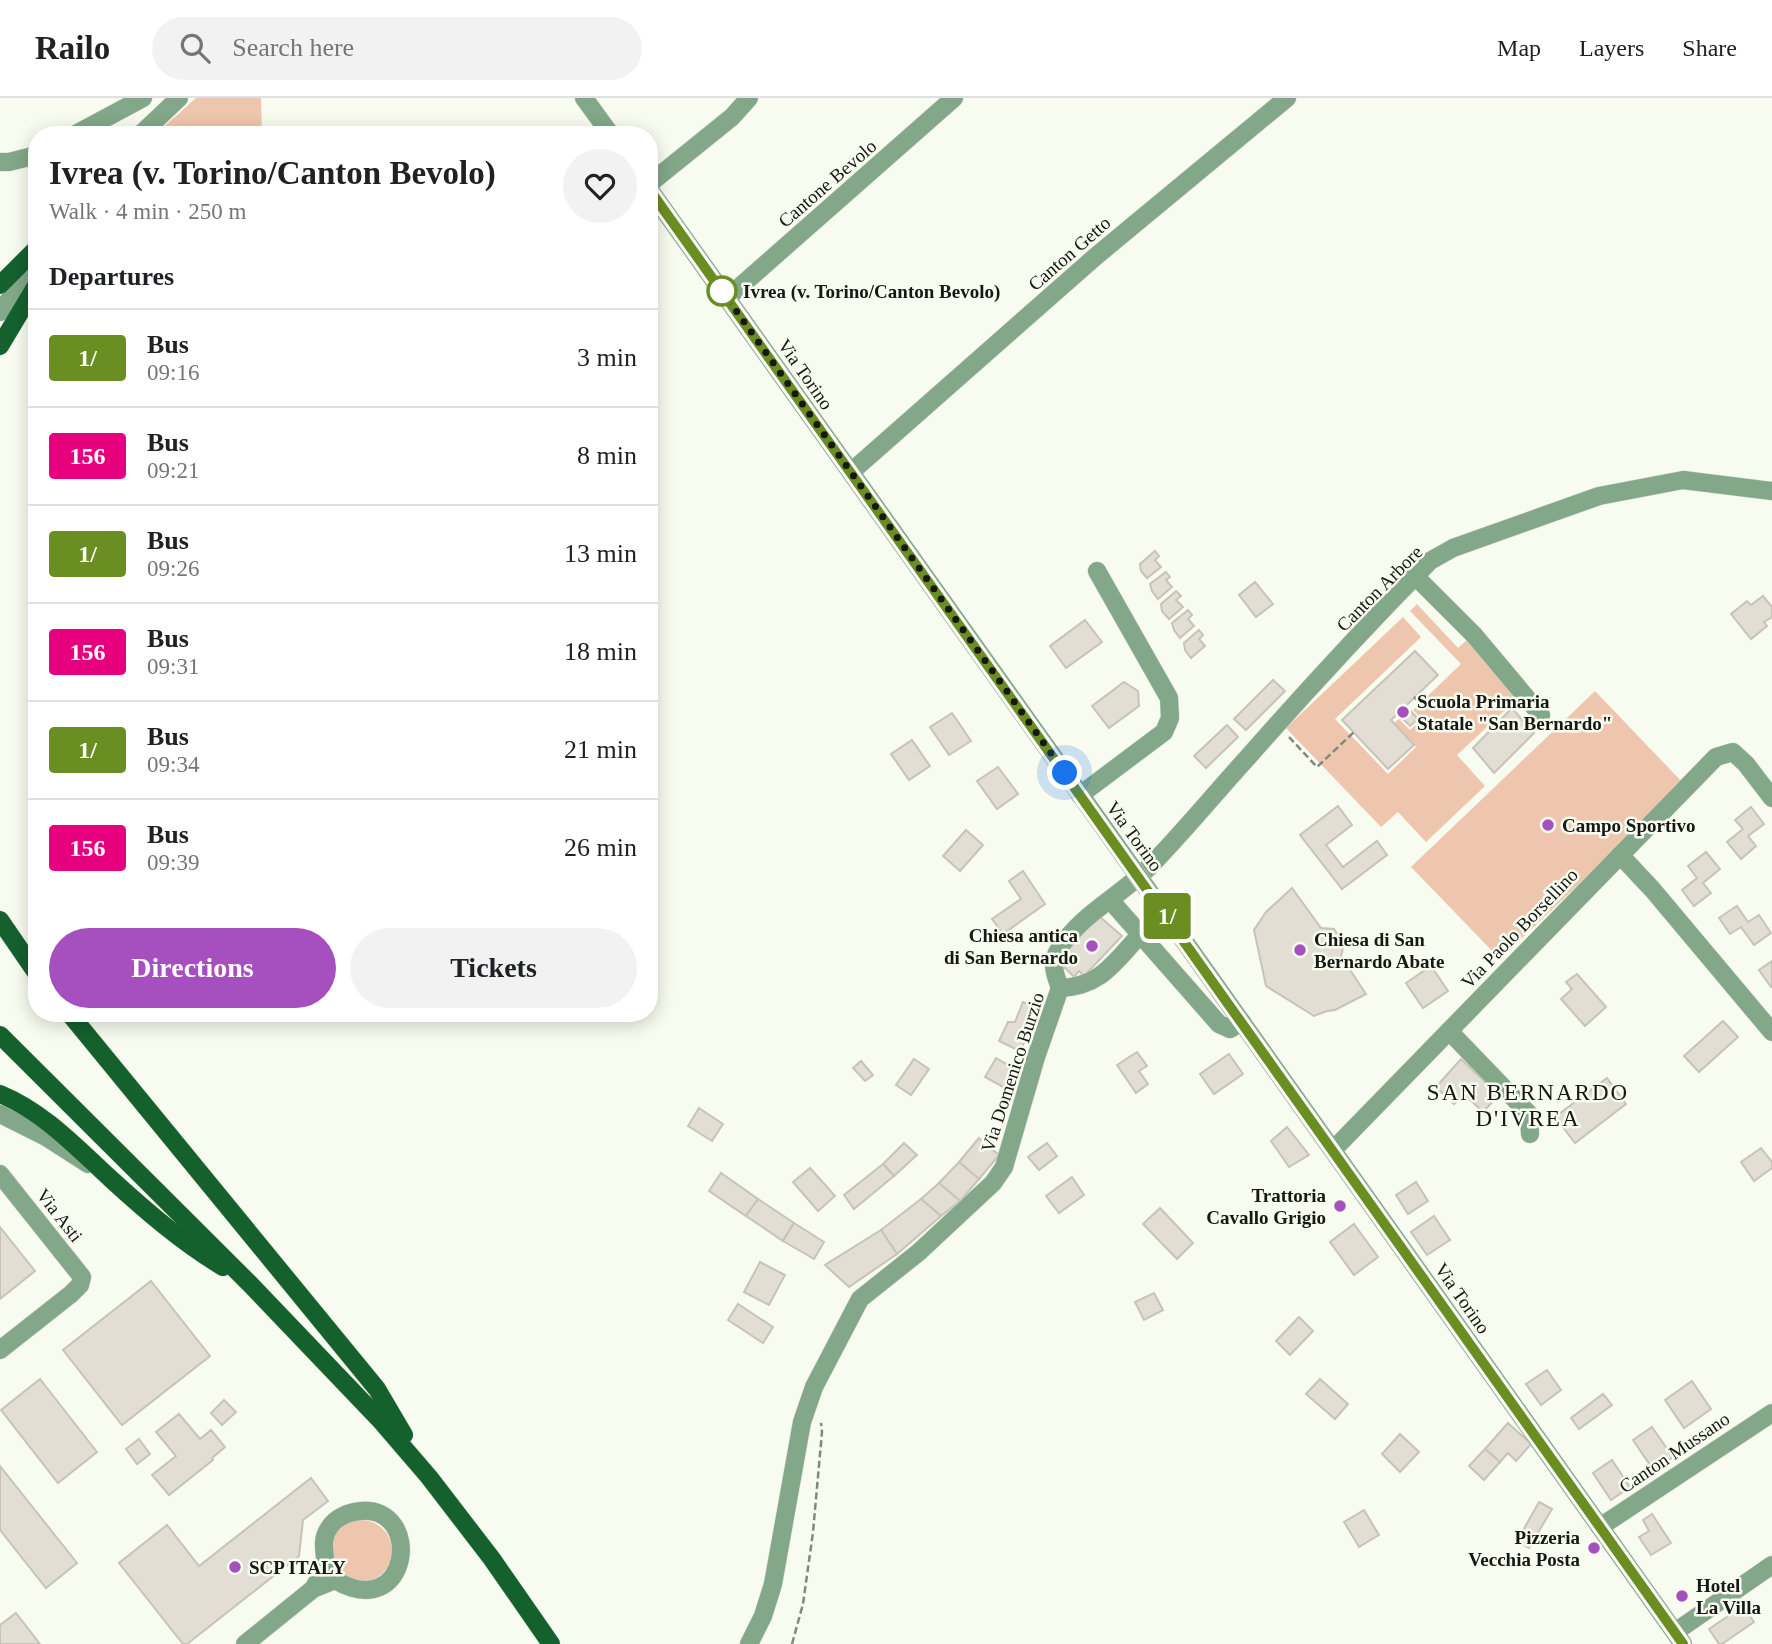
<!DOCTYPE html>
<html lang="en">
<head>
<meta charset="utf-8">
<style>
	:root { --surface:#fff; --page:#f2f2f2; --text:#202124; --muted:#757577; --line:#e0e0e0; --accent:#a550be }
	body { margin:0; font-family:"Times New Roman",serif; background:var(--page); color:var(--text); height:100vh; display:flex; flex-direction:column; font-size:26px; white-space:nowrap }
	* { box-sizing:border-box; margin:0 }
	p { font-size:23px; color:var(--muted) }
	.icon { flex:none; width:38px; height:38px; fill:none; stroke:currentColor; stroke-width:2; stroke-linecap:round; stroke-linejoin:round }
	.map { position:relative; flex:1; overflow:hidden }
	.sheet { position:absolute; left:28px; top:28px; width:630px; height:896px; display:flex; flex-direction:column; background:var(--surface); border-radius:28px; box-shadow:0 4px 18px #0003 }
	.sheet>* { flex:none }
	.badge { padding:0 14px; border-radius:5px; font-size:24px; line-height:46px }
	.you { position:absolute; width:35px; height:35px; margin:-18px; border:5px solid #fff; border-radius:50%; background:#1a73e8; box-shadow:0 0 0 10px #1a73e833 }
	.map>.badge { position:absolute; translate:-50% -50%; box-shadow:0 0 0 4px #fff }
	h2 { padding:0 21px; font-size:26px; line-height:63px }
	.round { display:grid; place-items:center; flex:none; width:74px; height:74px; border-radius:37px; background:var(--page) }
	.headline { display:flex; align-items:center; justify-content:space-between; height:119px; padding:0 21px }
	h1 { font-size:33px; font-weight:800; line-height:52px }
	.primary-button { display:flex; gap:14px; margin-top:auto; padding:14px 21px }
	.primary-button a { flex:1; height:80px; border-radius:42px; background:var(--accent); color:#fff; font-size:28px; font-weight:800; line-height:80px; text-align:center }
	.primary-button a+a { background:var(--page); color:var(--text) }
	ul { padding:0; list-style:none }
	li { display:flex; align-items:center; gap:21px; height:98px; padding:0 21px; border-top:2px solid var(--line) }
	li div { flex:1 }
	li b { display:block; font-size:26px }
	li em { font-style:normal }
	li .badge { min-width:77px; font-weight:700; text-align:center }
	header { display:flex; align-items:center; gap:42px; box-sizing:border-box; height:98px; padding:0 35px; background:var(--surface); border-bottom:2px solid var(--line) }
	header strong { font-size:33px }
	nav { display:flex; gap:38px; margin-inline-start:auto; font-size:24px }
	.search { width:490px; height:63px; background:var(--page); display:flex; align-items:center; gap:18px; box-sizing:border-box; padding:0 24px; border-radius:38px; color:var(--muted); font-size:26px }
	.map>svg:first-child { display:block }
	.green { fill:#eec6ad }
	.building { fill:#e3ded3; stroke:#c8c3b9; stroke-width:2 }
	.lines { fill:none; stroke-linecap:round; stroke-linejoin:round }
	.minor-casing { stroke:#d4d7cc; stroke-width:19 }
	.major-casing { stroke:#d4d7cc; stroke-width:19 }
	.path { stroke:#85877f; stroke-width:2.5; stroke-dasharray:7 3.5; stroke-linecap:butt }
	.minor { stroke:#83a789; stroke-width:18 }
	.major { stroke:#14612e; stroke-width:18 }
	.minor-bridge-casing { stroke:#d4d7cc; stroke-width:19; stroke-linecap:butt }
	.minor-bridge { stroke:#83a789; stroke-width:18 }
	.line-casing { stroke:#fff; stroke-width:16 }
	.line { stroke:#6b8e23; stroke-width:10 }
	.walk { stroke:#171814; stroke-width:7; stroke-dasharray:0 12.6 }
	.stop-dot { fill:#fff; stroke:#6b8e23; stroke-width:3.5 }
	.poi-dot { fill:#a550be; stroke:#f8fbef; stroke-width:2.5 }
	.labels { text-anchor:middle; stroke-width:5; stroke-linejoin:round; paint-order:stroke }
	.street-label { font-size:19px; fill:#171814; stroke:#f8fbef }
	.stop-label { font-size:19px; font-weight:bold; fill:#171814; stroke:#f8fbef; text-anchor:start }
	.poi-label { font-size:19px; font-weight:bold; fill:#171814; stroke:#f8fbef; text-anchor:start }
	.quarter-label { font-size:23px; letter-spacing:2px; fill:#171814; stroke:#f8fbef }
</style>
</head>
<body>
<header>
<strong>Railo</strong>
<div class="search"><svg class="icon" aria-label="search" viewBox="0 0 24 24"><circle cx="10" cy="10" r="6"/><path d="M15 15l6 6"/></svg>Search here</div>
<nav><a>Map</a><a>Layers</a><a>Share</a></nav>
</header>
<div class="map">
<svg width="1772" height="1546" viewBox="0 0 1772 1546">
	<rect width="100%" height="100%" fill="#f8fbef"/>
	<g class="green">
		<path d="M196,0H261L262,37H155Z"/>
		<path d="M1417,506L1458,550L1470,539L1519,599L1457,657L1485,688L1426,744L1398,714L1381,729L1286,630L1403,519L1421,539L1335,621L1388,676L1416,649L1394,625L1399,621L1410,632L1422,621L1413,612L1461,566L1410,513Z"/>
		<path d="M1595,593L1684,686L1500,861L1411,769Z"/>
		<circle cx="361" cy="1453" r="31"/>
	</g>
	<g class="building">
		<path d="M1155,453L1159,458L1155,462L1161,469L1147,480L1141,473L1140,466Z"/>
		<path d="M1166,474L1170,479L1166,482L1172,489L1158,501L1152,493L1150,486Z"/>
		<path d="M1255,484L1273,506L1256,519L1239,497Z"/>
		<path d="M1176,493L1181,498L1176,502L1183,509L1169,521L1162,513L1161,506Z"/>
		<path d="M1763,498L1772,509V519L1764,524L1767,528L1751,541L1731,516L1747,503L1751,507Z"/>
		<path d="M1188,512L1192,517L1188,521L1194,528L1180,540L1174,532L1172,525Z"/>
		<path d="M1085,522L1102,544L1066,570L1050,548Z"/>
		<path d="M1199,532L1203,537L1199,541L1205,548L1191,560L1185,552L1184,545Z"/>
		<path d="M1415,553L1438,577L1391,622L1414,647L1388,671L1342,622Z"/>
		<path d="M1273,582L1285,593L1246,632L1234,621Z"/>
		<path d="M1124,584L1138,593L1139,608L1109,630L1092,608Z"/>
		<path d="M1408,610L1418,621L1410,628L1400,618Z"/>
		<path d="M1512,610L1534,635L1494,675L1473,650Z"/>
		<path d="M952,615L971,643L949,657L930,629Z"/>
		<path d="M1227,627L1238,639L1206,670L1194,658Z"/>
		<path d="M912,642L930,668L909,682L891,656Z"/>
		<path d="M998,669L1018,696L997,711L977,683Z"/>
		<path d="M1338,708L1352,727L1326,747L1343,769L1377,743L1387,757L1342,791L1300,737Z"/>
		<path d="M1751,709L1764,726L1748,738L1756,748L1741,761L1727,744L1743,731L1735,722Z"/>
		<path d="M966,732L983,747L960,773L943,758Z"/>
		<path d="M1706,754L1720,771L1703,785L1711,795L1694,808L1682,792L1697,780L1688,768Z"/>
		<path d="M1023,773L1045,806L1003,836L992,821L1021,801L1009,783Z"/>
		<path d="M1292,790L1321,830L1334,831L1344,846L1341,858L1366,896L1335,912L1327,913L1314,918L1266,888L1254,832L1266,814Z"/>
		<path d="M1737,808L1748,824L1759,817L1771,835L1754,847L1741,829L1730,836L1719,820Z"/>
		<path d="M1099,818L1122,838L1084,878L1079,873L1074,879L1064,869L1069,864L1062,858Z"/>
		<path d="M1772,863V888L1771,889L1759,872Z"/>
		<path d="M1431,868L1448,893L1423,910L1406,885Z"/>
		<path d="M1577,876L1606,909L1585,928L1561,901L1572,891L1566,884Z"/>
		<path d="M1023,904L1034,909L1025,931L1027,939L1020,953L999,943L1008,924H1015Z"/>
		<path d="M1723,923L1738,939L1699,974L1684,958Z"/>
		<path d="M1137,954L1147,968L1139,973L1148,986L1136,995L1117,967Z"/>
		<path d="M1229,956L1243,976L1214,996L1200,976Z"/>
		<path d="M996,960L1015,971L1005,990L985,979Z"/>
		<path d="M914,961L929,971L911,997L896,987Z"/>
		<path d="M1461,961L1499,997L1483,1014L1464,996L1454,1006L1436,989Z"/>
		<path d="M861,963L873,977L865,983L853,970Z"/>
		<path d="M1607,980L1626,1006L1575,1045L1555,1019Z"/>
		<path d="M699,1010L723,1026L712,1043L688,1028Z"/>
		<path d="M1287,1029L1309,1057L1289,1069L1271,1043Z"/>
		<path d="M979,1040L999,1057L979,1081L959,1064Z"/>
		<path d="M904,1045L917,1057L894,1078L883,1066Z"/>
		<path d="M1047,1045L1057,1058L1039,1072L1028,1059Z"/>
		<path d="M1761,1050L1772,1064V1070L1754,1083L1741,1064Z"/>
		<path d="M959,1064L979,1081L960,1103L939,1085Z"/>
		<path d="M883,1066L894,1078L854,1111L844,1097Z"/>
		<path d="M810,1070L835,1098L818,1113L793,1084Z"/>
		<path d="M721,1075L758,1101L746,1118L709,1093Z"/>
		<path d="M1072,1079L1084,1097L1059,1115L1046,1098Z"/>
		<path d="M1416,1084L1428,1103L1408,1116L1396,1097Z"/>
		<path d="M939,1085L960,1103L941,1118L921,1101Z"/>
		<path d="M758,1101L794,1125L783,1143L746,1118Z"/>
		<path d="M921,1101L941,1118L897,1156L881,1132Z"/>
		<path d="M1160,1110L1193,1145L1177,1161L1143,1126Z"/>
		<path d="M1434,1118L1450,1142L1427,1157L1411,1134Z"/>
		<path d="M794,1125L824,1144L814,1161L783,1143Z"/>
		<path d="M1354,1126L1378,1159L1354,1177L1330,1144Z"/>
		<path d="M0,1129L35,1173L0,1201Z"/>
		<path d="M881,1132L897,1156L849,1189L825,1167Z"/>
		<path d="M760,1164L785,1177L769,1207L744,1194Z"/>
		<path d="M151,1183L210,1258L122,1327L63,1252Z"/>
		<path d="M1154,1195L1163,1212L1144,1222L1135,1204Z"/>
		<path d="M738,1206L773,1229L763,1245L728,1222Z"/>
		<path d="M1299,1219L1313,1233L1290,1257L1276,1243Z"/>
		<path d="M1547,1272L1561,1292L1541,1307L1526,1286Z"/>
		<path d="M40,1281L97,1354L58,1385L1,1312Z"/>
		<path d="M1320,1281L1348,1306L1335,1321L1306,1296Z"/>
		<path d="M1692,1283L1711,1311L1684,1330L1665,1302Z"/>
		<path d="M1603,1296L1612,1307L1579,1331L1571,1320Z"/>
		<path d="M224,1302L236,1314L222,1327L211,1315Z"/>
		<path d="M179,1316L200,1341L211,1332L225,1349L212,1360L213,1362L169,1397L152,1377L176,1358L156,1334Z"/>
		<path d="M1508,1325L1531,1346L1516,1363L1508,1355L1500,1364L1485,1351Z"/>
		<path d="M1652,1329L1673,1359L1654,1373L1633,1342Z"/>
		<path d="M1400,1336L1419,1354L1400,1374L1382,1356Z"/>
		<path d="M139,1341L150,1356L137,1366L126,1351Z"/>
		<path d="M1485,1351L1500,1364L1484,1382L1469,1368Z"/>
		<path d="M1612,1362L1630,1389L1611,1402L1593,1375Z"/>
		<path d="M0,1368L77,1465L46,1490L0,1432Z"/>
		<path d="M311,1380L328,1403L303,1422L299,1458L187,1546H183L119,1465L167,1427L199,1468Z"/>
		<path d="M1539,1404L1552,1411L1529,1450L1517,1443Z"/>
		<path d="M1364,1412L1379,1437L1359,1449L1344,1424Z"/>
		<path d="M1652,1416L1671,1445L1651,1457L1639,1439L1649,1433L1643,1422Z"/>
		<path d="M1743,1508L1754,1524L1722,1546H1719L1709,1531Z"/>
		<path d="M16,1515L40,1546H0V1527Z"/>
	</g>
	<g class="lines">
		<defs>
			<g id="minor">
				<path d="M584,0L611,37"/>
				<path d="M74,37L143,0"/>
				<path d="M140,37L179,0"/>
				<path d="M0,64H9L37,57"/>
				<path d="M649,86L732,19L749,0"/>
				<path d="M649,91L1092,713"/>
				<path d="M727,200L954,0"/>
				<path d="M0,214L37,165"/>
				<path d="M851,374L1095,159L1287,0"/>
				<path d="M1415,478L1474,537L1541,617"/>
				<path d="M1080,697L1164,634L1170,620L1169,600L1097,473"/>
				<path d="M1620,757L1652,791L1772,934"/>
				<path d="M1111,803L1219,926L1230,931L1242,924"/>
				<path d="M1192,854L1683,1546"/>
				<path d="M1060,890C1055,876 1050,865 1059,851C1083,814 1123,797 1153,765C1186,731 1217,693 1249,658C1307,592 1368,526 1430,463L1453,450L1599,398L1683,382L1772,393"/>
				<path d="M1060,890C1101,889 1115,863 1141,836"/>
				<path d="M1449,933L1529,1016L1530,1036"/>
				<path d="M0,1016L46,1039L88,1066"/>
				<path d="M1333,1052L1716,659L1733,654L1746,666L1772,700"/>
				<path d="M0,1076L82,1179L80,1187L71,1196L0,1252"/>
				<path d="M1600,1429L1772,1315"/>
				<path d="M1675,1534L1772,1467"/>
				<path d="M245,1546L313,1491L335,1482C410,1526 424,1408 361,1413C349,1414 336,1419 329,1430C320,1444 326,1453 325,1467C324,1474 317,1484 313,1491"/>
				<path d="M749,1546L763,1518L773,1486L802,1324L814,1289L860,1201L919,1154L993,1085L1004,1069L1036,959L1060,890"/>
			</g>
			<g id="major">
				<path d="M0,187L37,150"/>
				<path d="M0,248L37,186"/>
				<path d="M0,822L37,876"/>
				<path d="M69,915L377,1291L404,1337"/>
				<path d="M0,937L250,1186L380,1322L429,1379L492,1461L551,1546"/>
				<path d="M0,996C44,1014 77,1050 112,1082C147,1114 182,1144 223,1169"/>
			</g>
		</defs>
		<use href="#minor" class="minor-casing"/>
		<use href="#major" class="major-casing"/>
		<g class="path">
			<path d="M1414,599L1417,602"/>
			<path d="M1289,639L1317,669L1354,634"/>
			<path d="M792,1546L803,1506L813,1434L822,1334L821,1325"/>
		</g>
		<use href="#minor" class="minor"/>
		<use href="#major" class="major"/>
		<defs>
			<path id="minor-bridge" d="M1092,713L1192,854"/>
		</defs>
		<use href="#minor-bridge" class="minor-bridge-casing"/>
		<use href="#minor-bridge" class="minor-bridge"/>
	</g>
	<g class="lines">
		<defs>
			<path id="line" d="M649,91L1683,1546"/>
		</defs>
		<use href="#line" class="line-casing"/>
		<use href="#line" class="line"/>
		<path class="walk" d="M722,193L1065,675"/>
	</g>
	<circle class="stop-dot" cx="722" cy="193" r="14"/>
	<g class="poi-dot">
		<circle cx="1403" cy="614" r="7"/>
		<circle cx="1548" cy="727" r="7"/>
		<circle cx="1092" cy="848" r="7"/>
		<circle cx="1300" cy="852" r="7"/>
		<circle cx="1340" cy="1108" r="7"/>
		<circle cx="1594" cy="1450" r="7"/>
		<circle cx="235" cy="1469" r="7"/>
		<circle cx="1682" cy="1498" r="7"/>
	</g>
	<g class="labels">
		<g class="street-label">
			<text transform="translate(827 85) rotate(-41)" y="7">Cantone Bevolo</text>
			<text transform="translate(1069 155) rotate(-41)" y="7">Canton Getto</text>
			<text transform="translate(806 276) rotate(55)" y="7">Via Torino</text>
			<text transform="translate(1379 490) rotate(-45)" y="7">Canton Arbore</text>
			<text transform="translate(1135 738) rotate(54)" y="7">Via Torino</text>
			<text transform="translate(1519 830) rotate(-46)" y="7">Via Paolo Borsellino</text>
			<text transform="translate(1012 974) rotate(-72)" y="7">Via Domenico Burzio</text>
			<text transform="translate(60 1117) rotate(52)" y="7">Via Asti</text>
			<text transform="translate(1463 1200) rotate(55)" y="7">Via Torino</text>
			<text transform="translate(1674 1354) rotate(-34)" y="7">Canton Mussano</text>
		</g>
		<g class="stop-label">
			<text x="743" y="200">Ivrea (v. Torino/Canton Bevolo)</text>
		</g>
		<g class="poi-label">
			<text x="1417" y="610">Scuola Primaria<tspan x="1417" dy="22">Statale "San Bernardo"</tspan></text>
			<text x="1562" y="734">Campo Sportivo</text>
			<text x="1078" y="844" text-anchor="end">Chiesa antica<tspan x="1078" dy="22">di San Bernardo</tspan></text>
			<text x="1314" y="848">Chiesa di San<tspan x="1314" dy="22">Bernardo Abate</tspan></text>
			<text x="1326" y="1104" text-anchor="end">Trattoria<tspan x="1326" dy="22">Cavallo Grigio</tspan></text>
			<text x="1580" y="1446" text-anchor="end">Pizzeria<tspan x="1580" dy="22">Vecchia Posta</tspan></text>
			<text x="249" y="1476">SCP ITALY</text>
			<text x="1696" y="1494">Hotel<tspan x="1696" dy="22">La Villa</tspan></text>
		</g>
		<g class="quarter-label">
			<text x="1528" y="1002">SAN BERNARDO<tspan x="1528" dy="26">D'IVREA</tspan></text>
		</g>
	</g>
</svg>
<div class="you" style="left:1065px;top:675px"></div>
<b class="badge" style="left:1167px;top:818px;background:#6b8e23;color:#fff">1/</b>
<section class="sheet">
<div class="headline"><div><h1>Ivrea (v. Torino/Canton Bevolo)</h1><p>Walk · 4 min · 250 m</p></div><a class="round"><svg class="icon" aria-label="heart" viewBox="0 0 24 24"><path d="M12 20l-8-8c-3-5 5-10 8-4 3-6 11-1 8 4z"/></svg></a></div>
<h2>Departures</h2>
<ul>
<li><span class="badge" style="background:#6b8e23;color:#fff">1/</span><div><b>Bus</b><p>09:16</p></div><em>3 min</em></li>
<li><span class="badge" style="background:#e6007e;color:#fff">156</span><div><b>Bus</b><p>09:21</p></div><em>8 min</em></li>
<li><span class="badge" style="background:#6b8e23;color:#fff">1/</span><div><b>Bus</b><p>09:26</p></div><em>13 min</em></li>
<li><span class="badge" style="background:#e6007e;color:#fff">156</span><div><b>Bus</b><p>09:31</p></div><em>18 min</em></li>
<li><span class="badge" style="background:#6b8e23;color:#fff">1/</span><div><b>Bus</b><p>09:34</p></div><em>21 min</em></li>
<li><span class="badge" style="background:#e6007e;color:#fff">156</span><div><b>Bus</b><p>09:39</p></div><em>26 min</em></li>
</ul>
<div class="primary-button"><a>Directions</a><a>Tickets</a></div>
</section>
</div>
</body>
</html>
